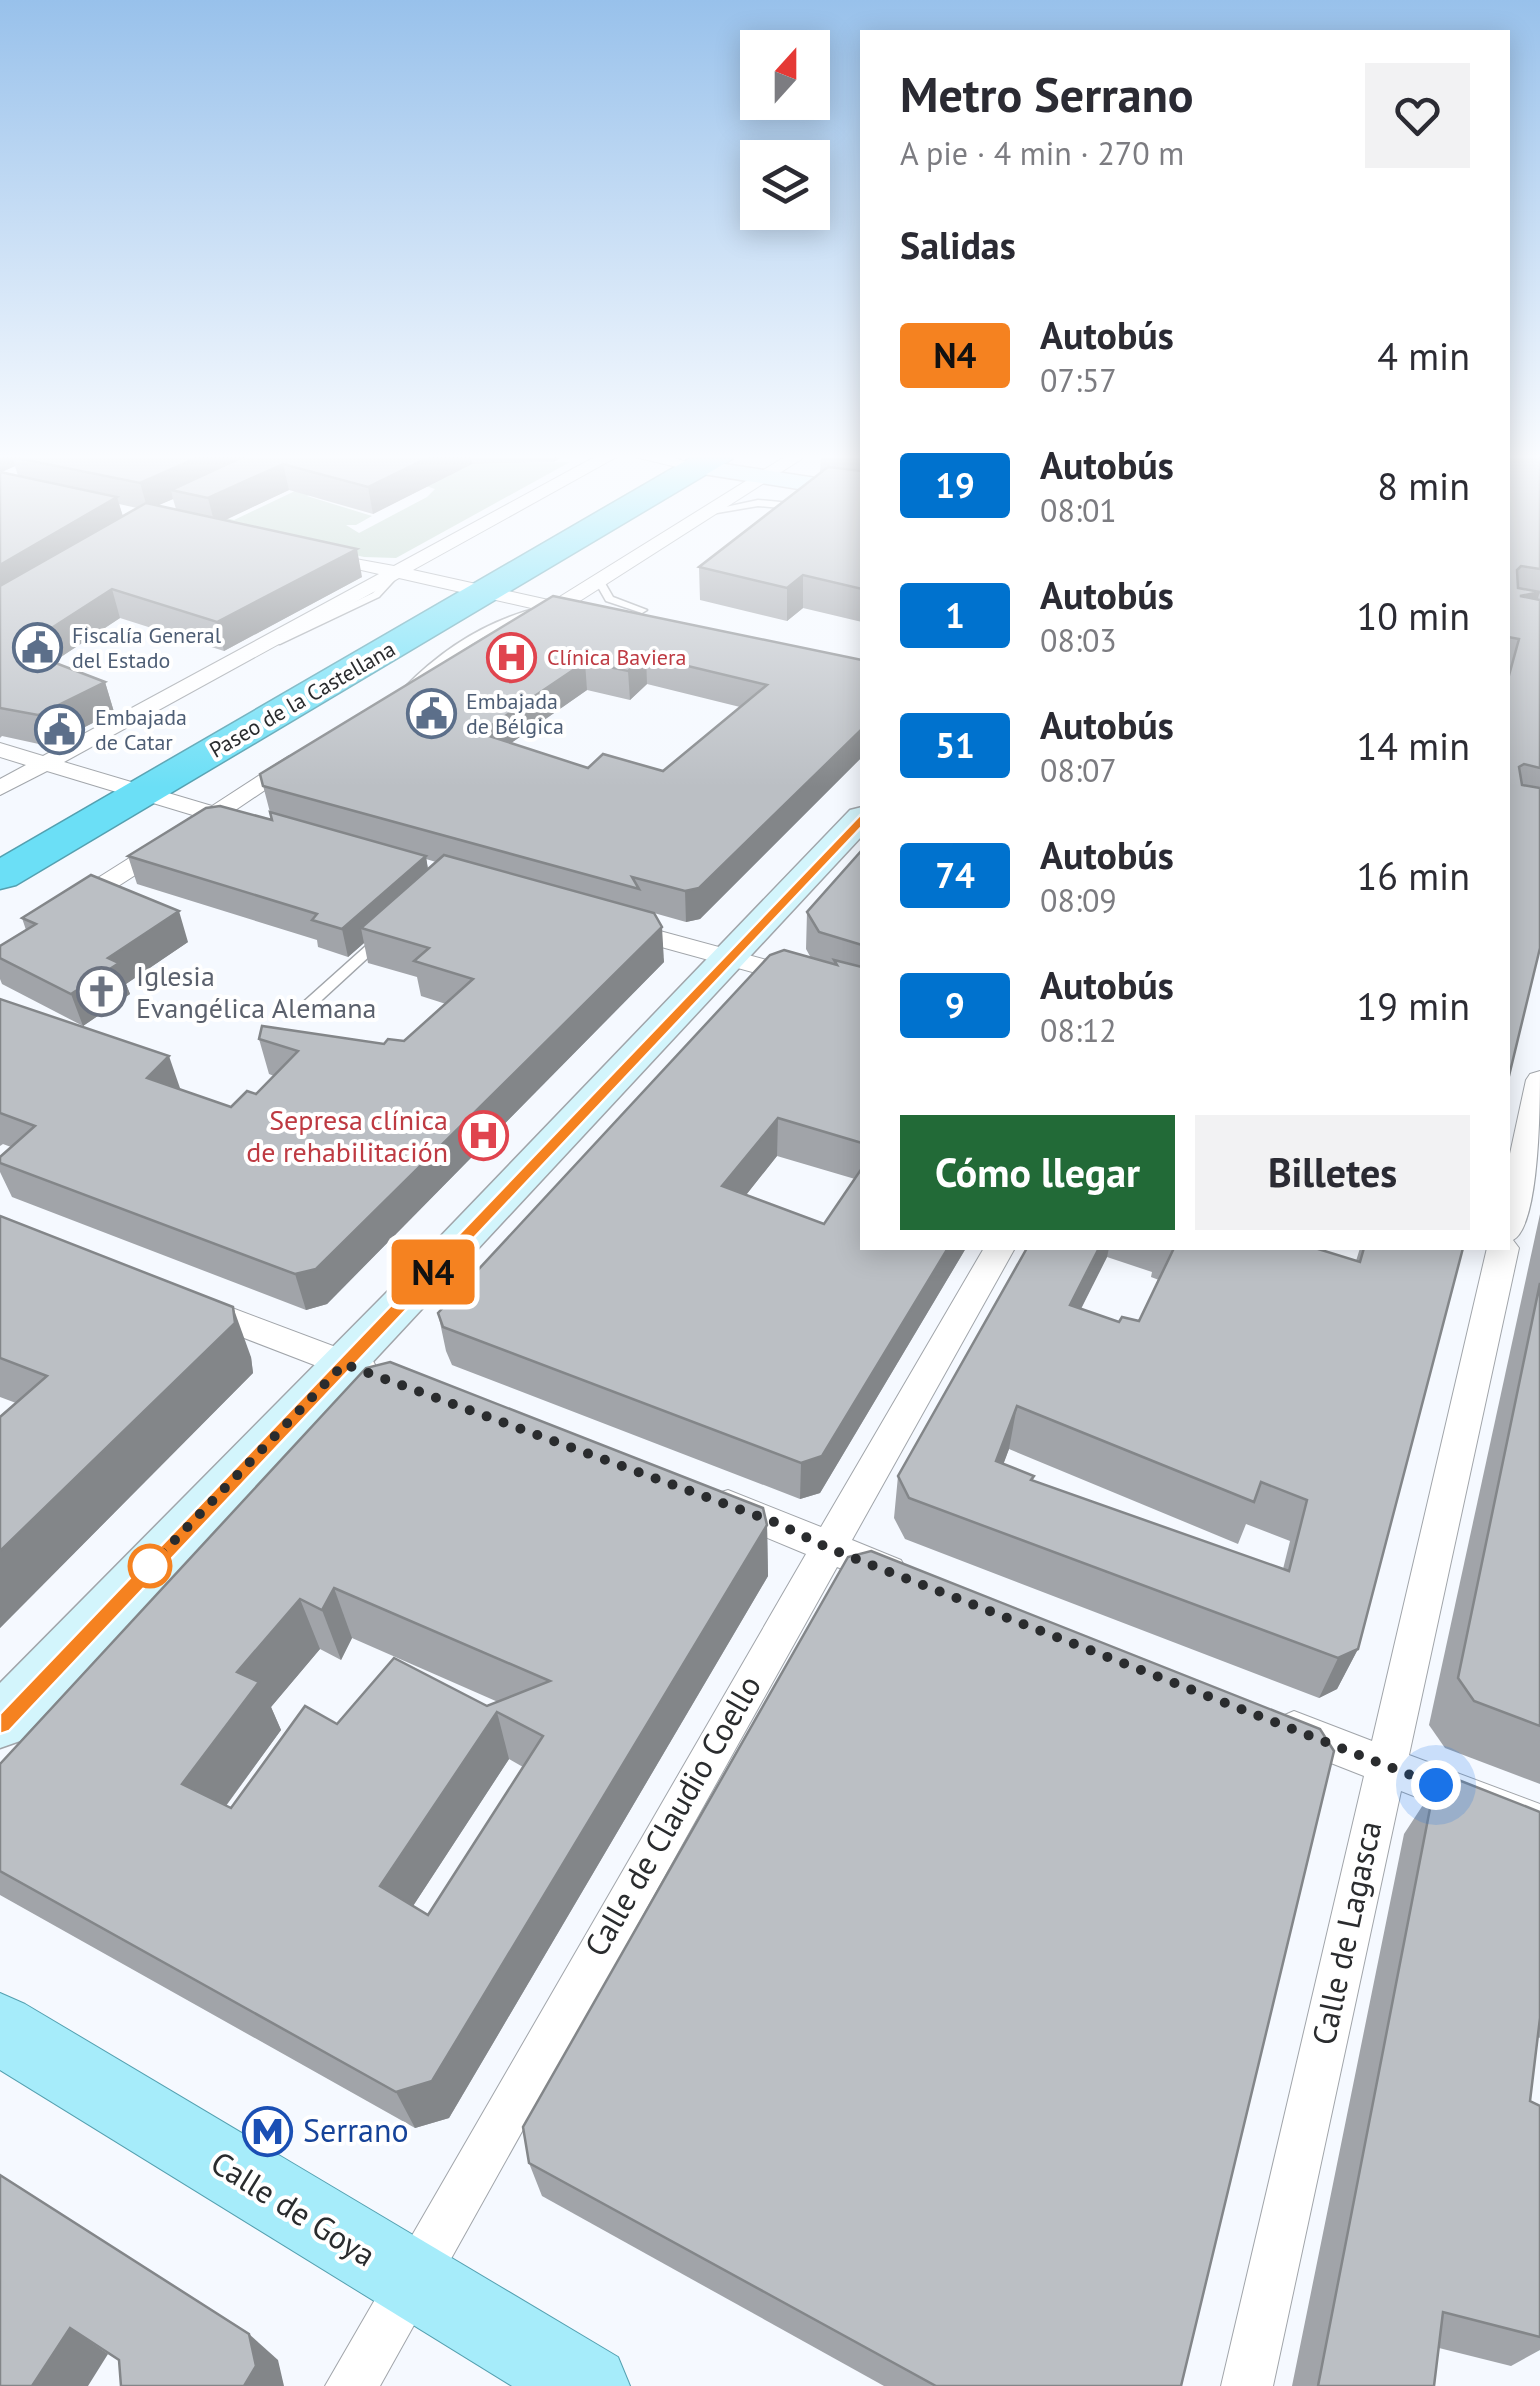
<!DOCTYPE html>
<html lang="es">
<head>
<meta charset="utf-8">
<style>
	:root { --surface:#fff; --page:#f2f2f3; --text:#2b2b33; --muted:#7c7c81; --accent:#226a37 }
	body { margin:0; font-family:"PT Sans",sans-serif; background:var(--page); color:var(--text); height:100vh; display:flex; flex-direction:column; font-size:38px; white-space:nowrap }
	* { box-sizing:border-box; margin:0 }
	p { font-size:32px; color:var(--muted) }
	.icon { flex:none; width:55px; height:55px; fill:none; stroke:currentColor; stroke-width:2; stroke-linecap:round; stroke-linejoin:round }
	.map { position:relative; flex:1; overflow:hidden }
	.panel { position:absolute; left:860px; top:30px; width:650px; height:1220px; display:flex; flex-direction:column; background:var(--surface); border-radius:0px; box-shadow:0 5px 25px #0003 }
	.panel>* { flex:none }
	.badge { padding:0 20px; border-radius:8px; font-size:35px; line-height:65px }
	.needle { width:65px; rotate:21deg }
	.buttons { position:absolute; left:740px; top:30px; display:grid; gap:20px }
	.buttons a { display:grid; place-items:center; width:90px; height:90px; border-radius:0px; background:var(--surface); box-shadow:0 5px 25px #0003; font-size:50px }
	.you { position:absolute; width:50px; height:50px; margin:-25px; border:8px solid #fff; border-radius:50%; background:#1a73e8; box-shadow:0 0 0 15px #1a73e833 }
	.map>.badge { position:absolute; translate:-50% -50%; box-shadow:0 0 0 5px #fff }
	h2 { padding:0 40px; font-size:38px; line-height:90px }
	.round { display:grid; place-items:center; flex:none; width:105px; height:105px; border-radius:0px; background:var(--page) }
	.overview { display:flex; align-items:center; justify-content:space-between; height:170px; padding:0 40px }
	h1 { font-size:48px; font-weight:800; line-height:75px }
	.button { display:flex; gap:20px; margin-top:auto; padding:20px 40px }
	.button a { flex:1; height:115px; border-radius:0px; background:var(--accent); color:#fff; font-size:40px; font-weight:800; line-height:115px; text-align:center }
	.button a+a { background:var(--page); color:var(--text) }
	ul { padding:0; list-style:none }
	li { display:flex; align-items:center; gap:30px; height:130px; padding:0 40px }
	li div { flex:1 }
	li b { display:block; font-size:38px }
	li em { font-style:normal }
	li .badge { min-width:110px; font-weight:700; text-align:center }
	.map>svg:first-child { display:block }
	.green { fill:#bbd2c5 }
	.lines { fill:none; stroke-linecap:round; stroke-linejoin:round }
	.lane-casing { stroke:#a1a5aa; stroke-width:3 }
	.street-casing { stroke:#a1a5aa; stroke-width:2 }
	.secondary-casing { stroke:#a1a5aa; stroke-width:3 }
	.primary-casing { stroke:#54a0b0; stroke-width:2 }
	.highway-casing { stroke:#54a0b0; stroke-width:3 }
	.lane { fill:#fff; fill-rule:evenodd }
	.street { fill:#fff; fill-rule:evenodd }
	.secondary { fill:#d3f5fc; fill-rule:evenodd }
	.primary { fill:#a6ecfa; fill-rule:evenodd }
	.highway { fill:#6bdff6; fill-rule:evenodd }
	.wall { fill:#a1a4a9; fill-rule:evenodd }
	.shaded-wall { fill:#838689 }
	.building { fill:#bbbfc4; stroke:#838689; stroke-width:2.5; fill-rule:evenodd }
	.line { fill:#f58220; stroke:#fff; stroke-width:2.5 }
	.walk { stroke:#2a2c2e; stroke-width:10; stroke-dasharray:0 18 }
	.stop-dot { fill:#fff; stroke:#f58220; stroke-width:5 }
	.labels { text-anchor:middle; stroke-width:8; stroke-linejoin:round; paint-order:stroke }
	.far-service-label { font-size:22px; fill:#4e5e75; stroke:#fff; text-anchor:start }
	.far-health-label { font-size:22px; fill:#be3a42; stroke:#fff; text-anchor:start }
	.far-street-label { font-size:22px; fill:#2a2c2e; stroke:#fff }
	.worship-label { font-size:28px; fill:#5b616d; stroke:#fff; text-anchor:start }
	.health-label { font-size:28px; fill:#be3a42; stroke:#fff; text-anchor:end }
	.near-street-label { font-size:32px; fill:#2a2c2e; stroke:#fff }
	.near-transit-label { font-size:32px; fill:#164399; stroke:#fff; text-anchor:start }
</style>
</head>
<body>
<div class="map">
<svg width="1540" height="2386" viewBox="0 0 1540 2386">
	<rect width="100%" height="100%" fill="#f5f9ff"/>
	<path class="green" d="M570,462L396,558L364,557L181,516L195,510L234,520L337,471L350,474L307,496L372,516L356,525H346L359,533L427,497L435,489L414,482L452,464Z"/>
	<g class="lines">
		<defs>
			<g id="lane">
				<path d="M758,500L791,503L795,506L791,509L758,506L711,514L707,511Z"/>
				<path d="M394,570L402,572L379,597L280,644L272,642L373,593Z"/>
				<path d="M596,578H602L613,597L647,610L642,613L606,601L594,580Z"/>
				<path d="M542,607L545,608V612C493,625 452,655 413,690L404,688C442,649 489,619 542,607Z"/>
				<path d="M381,935L385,936V942L311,1010H301L299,1007L301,1004L377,936Z"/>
			</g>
			<g id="street">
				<path d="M602,453H655L706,467L698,472L622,454L413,570L553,601L791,453H811L572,606L576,610L573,614H559L535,627L525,621L540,610L399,578L64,762L212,806L289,756H305L308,761L231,813L230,821L218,822L84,908H66L63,903L66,898L196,816L47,771L0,795V779L26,765L0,757V743L43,756L379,574L317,560V552L394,566Z"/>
				<path d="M623,921L862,986V1002L614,934L610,929L614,924Z"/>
				<path d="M1540,1071C1540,1102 1540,1226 1513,1240L1519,1248L1409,1755L1540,1804V1846L1401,1791L1273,2386H1221L1364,1776L1280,1743L1274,1730L1280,1717L1294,1711L1372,1741L1487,1248H1508V1163L1526,1080L1530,1074Z"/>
				<path d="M984,1248H1015L852,1540L901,1560L907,1571L901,1582L888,1587L837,1567L380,2386H325L806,1554L715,1516L710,1505L715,1494L728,1490L821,1527Z"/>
				<path d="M203,1297L373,1361L378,1370L373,1379L361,1383L192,1318L187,1309L192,1300Z"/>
			</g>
			<g id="secondary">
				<path d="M698,460L862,485V499L690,472L686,467Z"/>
				<path d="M862,807V836L20,1741L0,1748V1683L385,1294L850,810Z"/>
			</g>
			<path id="primary" d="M0,1993L25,2004L618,2357L630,2386H512L0,2070Z"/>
			<path id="highway" d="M699,453H736L732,459L16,885L0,889V858Z"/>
		</defs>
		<use href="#lane" class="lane-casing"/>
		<use href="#street" class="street-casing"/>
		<use href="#secondary" class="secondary-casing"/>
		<use href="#primary" class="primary-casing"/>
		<use href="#highway" class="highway-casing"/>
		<use href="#lane" class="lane"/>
		<use href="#street" class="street"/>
		<use href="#secondary" class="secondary"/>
		<use href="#primary" class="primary"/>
		<use href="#highway" class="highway"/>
	</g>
	<g class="wall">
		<path d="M0,453H565L554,462L472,464L373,514L289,490L224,520L362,577L224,651L120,618L53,662L105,682L114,712L48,746L2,736L0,738ZM15,466L18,476L1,472ZM173,499L176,509L158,505ZM119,504L137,508L123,516Z"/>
		<path d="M821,453H862V622L803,608L787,621L700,600L699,567L820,473Z"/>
		<path d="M1508,453H1540V948L1508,1080Z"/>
		<path d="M553,596L862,660V757L700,919L686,922L654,913L664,962L327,1304L306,1310L12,1197L0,1172V1157L11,1147L3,1144L0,1146V999L180,1089L231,1107L256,1094L274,1076L269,1074L259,1039L384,1044L404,1041L446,1004L421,996L417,977L368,963L364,943L348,957L318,947L317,940L137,884L128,856L272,820L260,774ZM647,684L740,707L663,771L588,768L511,743L587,690L630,700ZM426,859L436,862L428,869Z"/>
		<path d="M862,850V1248H966L820,1493L800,1499L452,1365L446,1351L438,1313L811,958L806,949L807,912ZM777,1156L855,1179L824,1224L746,1195Z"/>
		<path d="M22,918L188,942L126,984L130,994L83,1026L2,984L0,979V946L26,930Z"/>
		<path d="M1540,1214V1784L1445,1748L1429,1725Z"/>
		<path d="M0,1216L251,1357L253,1373L0,1628V1417L16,1403L0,1397Z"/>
		<path d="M1027,1248H1315L1356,1261L1360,1248H1463L1358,1649L1337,1689L1319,1698L905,1539L894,1518L898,1476ZM1107,1257L1152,1272L1151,1277L1159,1280L1139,1321L1119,1322L1081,1309ZM1009,1449L1238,1544L1246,1524L1290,1541L1283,1569L1033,1480L1034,1476L1003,1464Z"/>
		<path d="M366,1368L767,1525L768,1576L449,2118L415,2128L0,1895V1764ZM352,1638L498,1702L487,1706L337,1724L231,1808L226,1806L281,1730L271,1707L320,1649L341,1660ZM509,1759L523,1767L428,1915L413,1906Z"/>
		<path d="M1434,1788L1540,1812V2038L1538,2037L1530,2101L1540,2132V2350L1511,2366L1439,2348L1434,2386H1292L1404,1834Z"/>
		<path d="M529,2163L1181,2386H884L542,2196Z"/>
	</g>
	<g class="shaded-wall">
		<path d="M0,453H41L12,457L15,466L0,473Z"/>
		<path d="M208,453H272L171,490L173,499L148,510L140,483Z"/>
		<path d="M437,453H470L472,464L373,514L368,487Z"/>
		<path d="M553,453H565L554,462Z"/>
		<path d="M283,464L289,490L215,525L208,498Z"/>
		<path d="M117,497L125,524L0,599V565Z"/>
		<path d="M357,549L362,577L224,651L217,622Z"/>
		<path d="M803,575V608L787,621V588Z"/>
		<path d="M112,589L120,618L29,678L19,649Z"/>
		<path d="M1540,592L1527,630L1520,596Z"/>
		<path d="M646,656L647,684L630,700L628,671Z"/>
		<path d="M585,662L587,690L484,762L480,733Z"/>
		<path d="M105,682L114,712L48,746L38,715Z"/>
		<path d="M862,729V757L700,919L686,922L685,891Z"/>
		<path d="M426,856L430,883L361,928L364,943L348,957L342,929Z"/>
		<path d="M179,911L188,942L126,984L130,994L83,1026L71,994L108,958Z"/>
		<path d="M662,927L664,962L327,1304L306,1310L295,1274Z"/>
		<path d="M169,1056L181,1091L147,1078Z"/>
		<path d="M778,1118L777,1156L723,1224L722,1186Z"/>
		<path d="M948,1248H966L820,1493L800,1499L801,1463Z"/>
		<path d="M1099,1248H1109L1107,1257L1061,1348L1070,1305Z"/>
		<path d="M233,1307L251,1357L253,1373L0,1628V1551Z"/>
		<path d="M1017,1406L1009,1449L989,1503L996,1461Z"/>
		<path d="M767,1525L768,1576L449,2118L415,2128L396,2092Z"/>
		<path d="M334,1588L352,1638L341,1660L322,1610Z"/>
		<path d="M300,1599L320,1649L271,1707L281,1730L208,1830L182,1784L237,1672Z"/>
		<path d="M1358,1649L1337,1689L1319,1698L1338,1658Z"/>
		<path d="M497,1712L509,1759L398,1929L380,1886Z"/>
		<path d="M70,2328L108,2354L88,2386H32Z"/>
		<path d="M249,2334L278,2360L284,2386H244Z"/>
	</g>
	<g class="building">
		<path d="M20,453H208L140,483L12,457Z"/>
		<path d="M251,453H437L368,487L283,464L208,498L171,490Z"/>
		<path d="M1508,453H1540V569L1521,566L1517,570L1518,588L1540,592L1520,596L1540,600V768L1524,764L1519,767L1522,785L1540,788V948L1508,1080V679L1519,639L1508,637Z"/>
		<path d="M828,467L862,471V589L803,575L787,588L699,567Z"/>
		<path d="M0,472L117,497L0,565Z"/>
		<path d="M146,503L357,549L217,622L112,589L19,649L105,682L38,715L0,708V586Z"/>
		<path d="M553,596L862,660V729L699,888L685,891L632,877L639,889L263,786L260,774ZM646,656L767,685L663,771L603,754L588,768L480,733L585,662L628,671Z"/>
		<path d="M220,806L272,820L270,812L426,856L342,929L312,920L317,914L128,856L206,808Z"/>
		<path d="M862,850V945L819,932L807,912Z"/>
		<path d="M444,855L654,913L662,927L316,1269L295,1274L0,1163V1157L35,1126L0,1113V999L169,1056L147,1078L231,1107L247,1091L256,1094L298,1051L259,1039L262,1026L384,1044L388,1039L404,1041L473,979L414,961L429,948L361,928Z"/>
		<path d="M91,875L179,911L108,958L119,963L71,994L0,958V946L36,924L22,918Z"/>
		<path d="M784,950L837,965L834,960L862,967V1143L778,1118L722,1186L824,1224L862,1168V1248H948L822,1456L801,1463L443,1327L438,1313L770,955Z"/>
		<path d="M0,1216L233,1307L235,1323L0,1551V1417L47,1376L0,1358Z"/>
		<path d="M1027,1248H1099L1070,1305L1119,1322L1122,1317L1139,1321L1174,1248H1315L1360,1262L1364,1248H1463L1358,1649L1338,1658L909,1498L898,1476ZM1017,1406L1254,1502L1261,1482L1307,1500L1289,1571L1031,1480L1034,1476L996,1461Z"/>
		<path d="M1540,1283V1726L1474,1701L1458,1678Z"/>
		<path d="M390,1362L763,1508L767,1525L432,2081L396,2092L0,1871V1764L366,1368ZM334,1588L550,1681L487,1706L394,1658L337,1724L305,1706L231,1808L182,1784L259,1682L237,1672L300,1599L322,1610ZM497,1712L543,1736L428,1915L380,1886Z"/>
		<path d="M871,1551L1320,1729L1334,1751L1181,2386H936L529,2163L523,2127L848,1557Z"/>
		<path d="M1456,1779L1540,1812V2018L1530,2101L1540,2106V2337L1443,2312L1434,2386H1318L1434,1788Z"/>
		<path d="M0,2175L249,2334L256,2366L244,2386H121L119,2360L70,2328L32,2386H0Z"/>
	</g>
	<linearGradient id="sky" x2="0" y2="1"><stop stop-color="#98c1eb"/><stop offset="0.58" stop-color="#fafcff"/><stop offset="1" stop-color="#fafcff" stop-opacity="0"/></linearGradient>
	<rect width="1540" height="787" fill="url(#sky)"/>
	<path class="line" d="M862,813L870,817L868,820L9,1731L0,1734V1714Z"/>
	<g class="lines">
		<path class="walk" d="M150,1566L344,1364L777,1523L828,1548L1436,1785"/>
	</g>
	<defs>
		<symbol id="civic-ring" viewBox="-11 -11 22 22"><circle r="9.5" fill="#fff" stroke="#5c6f8a" stroke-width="1.5"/><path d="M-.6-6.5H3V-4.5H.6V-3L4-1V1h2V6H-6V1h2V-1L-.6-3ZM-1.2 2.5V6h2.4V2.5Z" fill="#5c6f8a"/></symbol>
		<symbol id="hospital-ring" viewBox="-11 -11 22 22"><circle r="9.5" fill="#fff" stroke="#e0444e" stroke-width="1.5"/><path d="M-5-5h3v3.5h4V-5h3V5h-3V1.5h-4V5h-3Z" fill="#e0444e"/></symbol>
		<symbol id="church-ring" viewBox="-11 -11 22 22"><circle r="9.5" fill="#fff" stroke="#6b7280" stroke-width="1.5"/><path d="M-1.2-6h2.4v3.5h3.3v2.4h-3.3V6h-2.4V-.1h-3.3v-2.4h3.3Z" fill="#6b7280"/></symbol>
		<symbol id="metro-ring" viewBox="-11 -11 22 22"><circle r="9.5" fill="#fff" stroke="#1a4fb4" stroke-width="1.5"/><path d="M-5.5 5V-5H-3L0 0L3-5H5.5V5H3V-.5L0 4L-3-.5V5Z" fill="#1a4fb4"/></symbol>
	</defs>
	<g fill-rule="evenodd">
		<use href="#civic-ring" x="10" y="620" width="55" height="55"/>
		<use href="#hospital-ring" x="484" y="630" width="55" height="55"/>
		<use href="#civic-ring" x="404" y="686" width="55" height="55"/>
		<use href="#civic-ring" x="32" y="702" width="55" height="55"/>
		<use href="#church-ring" x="74" y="964" width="55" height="55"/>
		<use href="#hospital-ring" x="456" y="1108" width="55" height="55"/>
		<use href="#metro-ring" x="240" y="2104" width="55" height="55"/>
	</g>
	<circle class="stop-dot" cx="150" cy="1566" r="20"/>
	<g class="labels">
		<g class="far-service-label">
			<text x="72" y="643">Fiscalía General<tspan x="72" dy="25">del Estado</tspan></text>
			<text x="466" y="709">Embajada<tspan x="466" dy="25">de Bélgica</tspan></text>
			<text x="95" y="725">Embajada<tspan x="95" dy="25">de Catar</tspan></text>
		</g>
		<g class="far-health-label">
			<text x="547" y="665">Clínica Baviera</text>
		</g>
		<g class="far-street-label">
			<text transform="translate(302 699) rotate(-30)" y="8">Paseo de la Castellana</text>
		</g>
		<g class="worship-label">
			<text x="136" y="986">Iglesia<tspan x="136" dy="32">Evangélica Alemana</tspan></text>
		</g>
		<g class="health-label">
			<text x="448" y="1130">Sepresa clínica<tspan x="448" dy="32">de rehabilitación</tspan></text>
		</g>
		<g class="near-street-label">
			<text transform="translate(673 1816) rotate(-60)" y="11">Calle de Claudio Coello</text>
			<text transform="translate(1347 1933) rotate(-78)" y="11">Calle de Lagasca</text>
			<text transform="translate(293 2209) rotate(32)" y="11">Calle de Goya</text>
		</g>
		<g class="near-transit-label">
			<text x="303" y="2142">Serrano</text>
		</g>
	</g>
</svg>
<div class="buttons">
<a><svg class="needle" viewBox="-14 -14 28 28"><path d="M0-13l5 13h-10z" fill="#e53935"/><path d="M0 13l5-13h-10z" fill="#7c7c81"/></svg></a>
<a><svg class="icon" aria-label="layers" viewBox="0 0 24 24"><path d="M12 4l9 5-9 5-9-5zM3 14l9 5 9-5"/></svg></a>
</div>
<div class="you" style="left:1436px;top:1785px"></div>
<b class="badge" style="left:433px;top:1272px;background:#f58220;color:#111">N4</b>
<section class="panel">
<div class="overview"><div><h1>Metro Serrano</h1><p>A pie · 4 min · 270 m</p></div><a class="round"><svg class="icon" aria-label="heart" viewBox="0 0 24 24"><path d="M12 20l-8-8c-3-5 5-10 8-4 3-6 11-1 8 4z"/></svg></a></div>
<h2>Salidas</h2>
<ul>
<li><span class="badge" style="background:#f58220;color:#111">N4</span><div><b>Autobús</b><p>07:57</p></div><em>4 min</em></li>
<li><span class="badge" style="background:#0072ce;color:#fff">19</span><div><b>Autobús</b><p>08:01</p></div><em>8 min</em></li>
<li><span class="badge" style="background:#0072ce;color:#fff">1</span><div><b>Autobús</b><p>08:03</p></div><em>10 min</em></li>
<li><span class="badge" style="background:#0072ce;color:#fff">51</span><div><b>Autobús</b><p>08:07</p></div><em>14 min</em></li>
<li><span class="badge" style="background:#0072ce;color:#fff">74</span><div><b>Autobús</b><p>08:09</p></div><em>16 min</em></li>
<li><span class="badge" style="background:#0072ce;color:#fff">9</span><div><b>Autobús</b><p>08:12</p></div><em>19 min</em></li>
</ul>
<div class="button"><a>Cómo llegar</a><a>Billetes</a></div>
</section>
</div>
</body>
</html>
